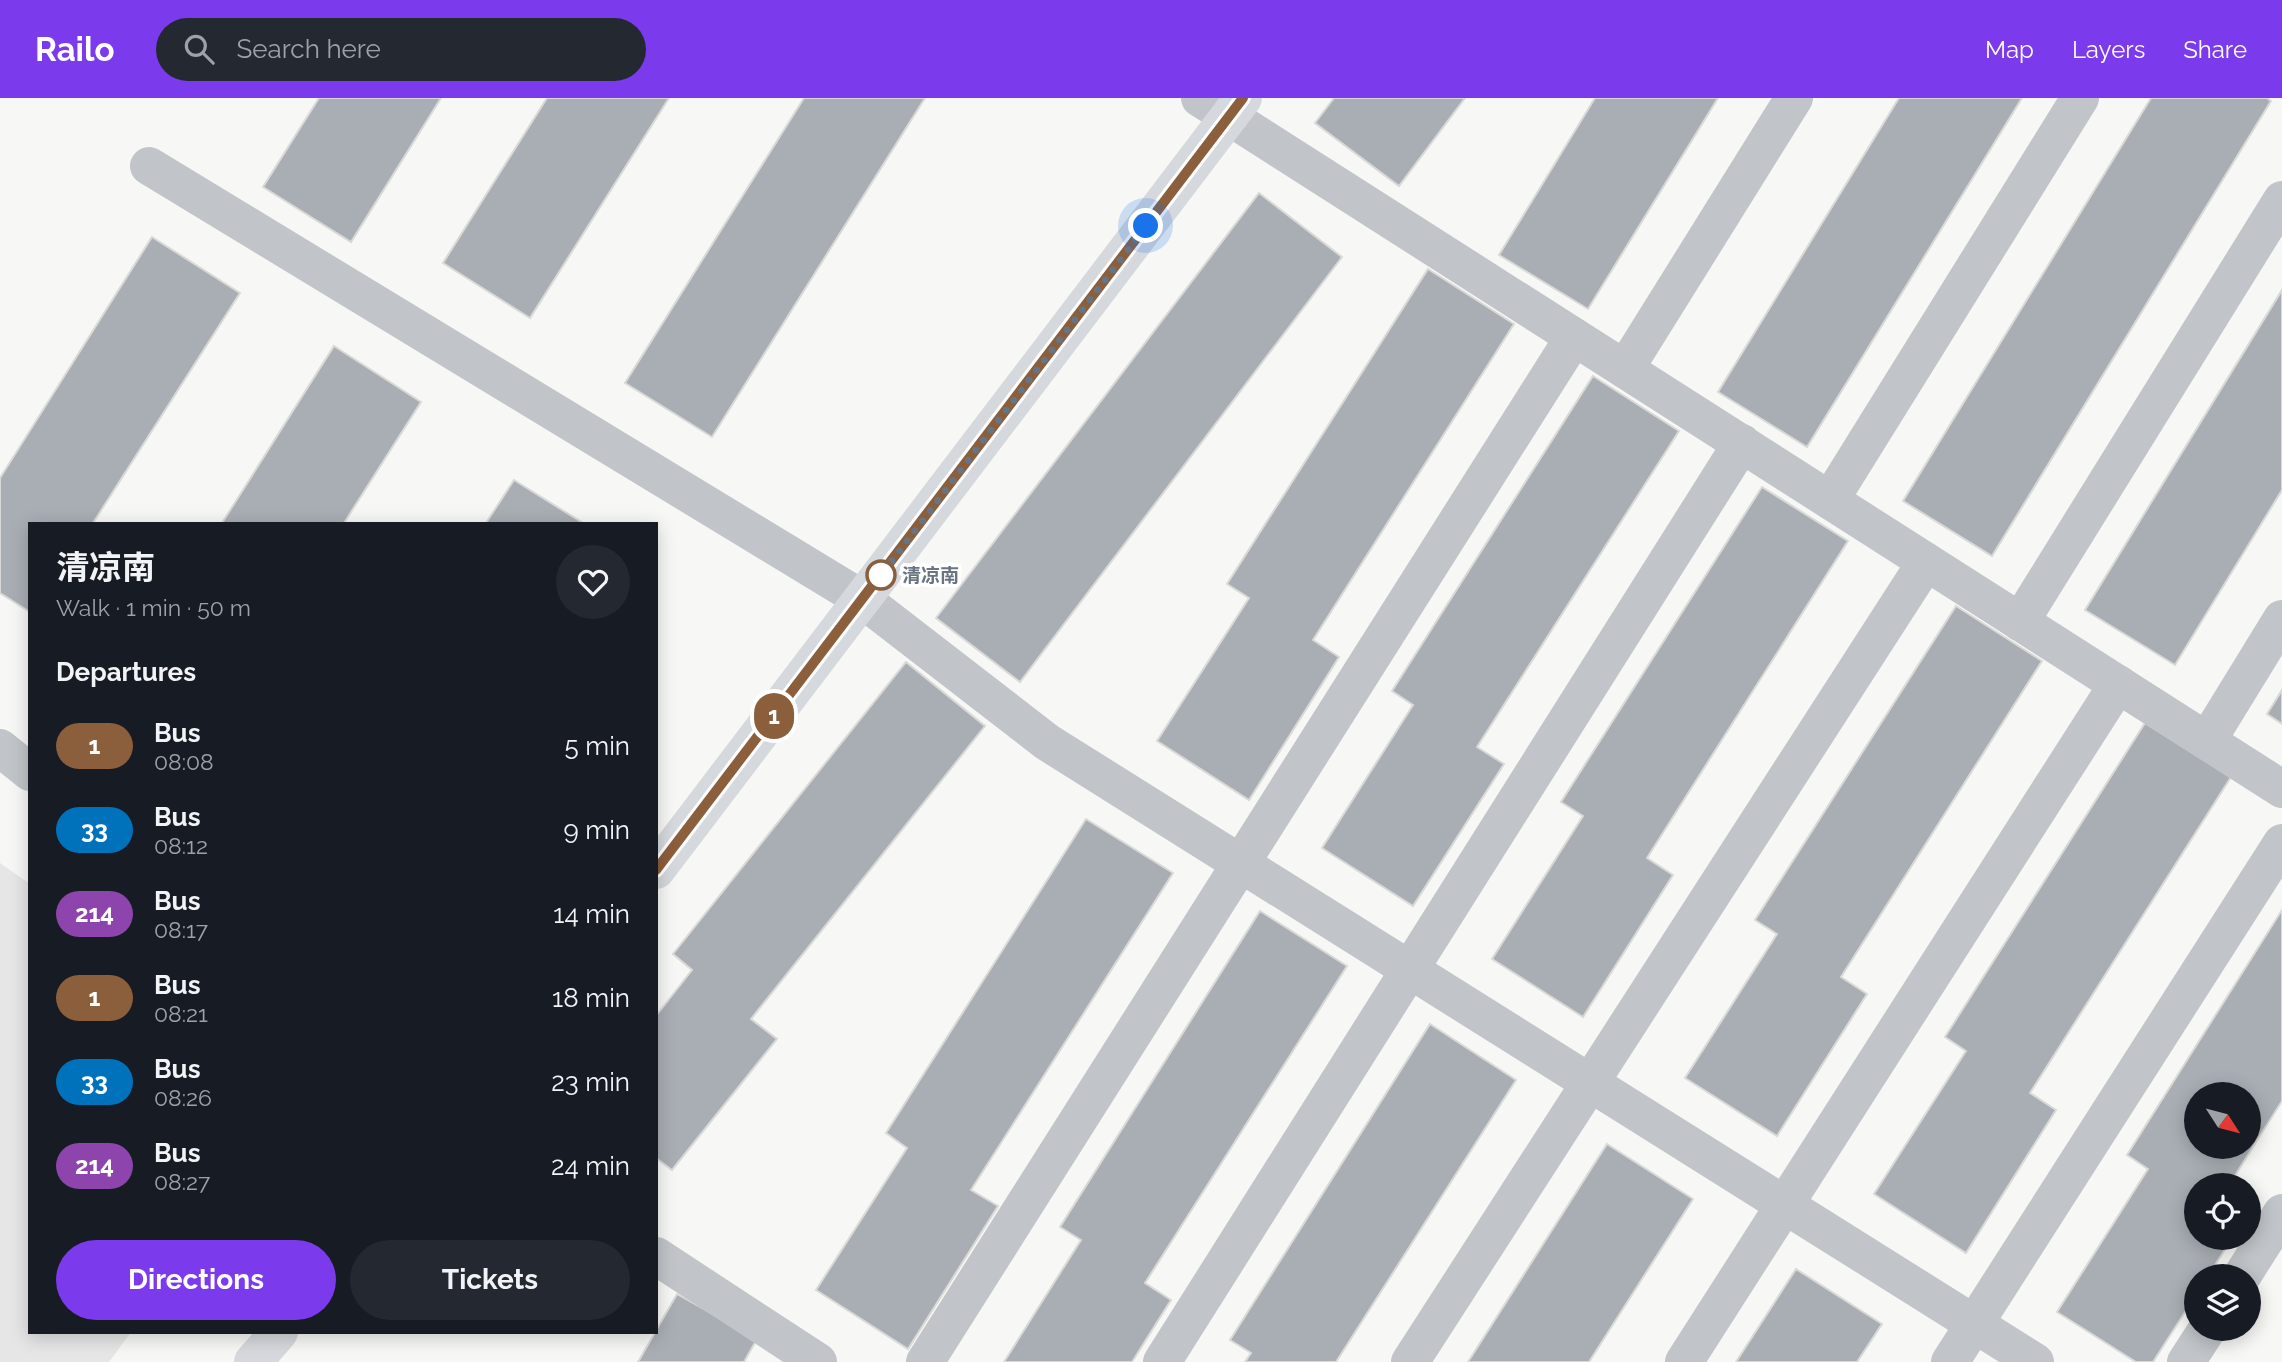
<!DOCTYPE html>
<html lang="en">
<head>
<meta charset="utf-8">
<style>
	:root { --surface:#171b24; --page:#242831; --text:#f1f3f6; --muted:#9ea1a6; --accent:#7c3aed }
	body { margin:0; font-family:Raleway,"Noto Sans SC",sans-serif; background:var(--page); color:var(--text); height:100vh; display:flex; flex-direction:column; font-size:26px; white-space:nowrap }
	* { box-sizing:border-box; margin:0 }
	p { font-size:23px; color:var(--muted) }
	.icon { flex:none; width:38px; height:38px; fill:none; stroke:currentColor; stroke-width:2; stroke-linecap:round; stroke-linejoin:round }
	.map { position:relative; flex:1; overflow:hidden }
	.panel { position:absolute; left:28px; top:424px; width:630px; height:812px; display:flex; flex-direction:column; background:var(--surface); border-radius:0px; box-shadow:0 4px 18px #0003 }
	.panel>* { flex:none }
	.badge { padding:0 14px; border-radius:23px; font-size:24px; line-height:46px }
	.needle { width:46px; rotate:126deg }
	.fabs { position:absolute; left:2184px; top:984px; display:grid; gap:14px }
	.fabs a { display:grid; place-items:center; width:77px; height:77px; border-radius:50%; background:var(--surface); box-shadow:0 4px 18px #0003; font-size:35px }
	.you { position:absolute; width:35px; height:35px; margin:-18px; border:5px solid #fff; border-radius:50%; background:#1a73e8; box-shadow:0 0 0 10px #1a73e833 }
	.map>.badge { position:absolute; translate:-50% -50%; box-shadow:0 0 0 4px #fff }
	h2 { padding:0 28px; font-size:26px; line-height:63px }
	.round { display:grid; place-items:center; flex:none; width:74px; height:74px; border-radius:37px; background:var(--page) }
	.summary { display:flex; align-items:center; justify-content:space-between; height:119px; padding:0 28px }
	h1 { font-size:33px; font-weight:700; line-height:52px }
	.action { display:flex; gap:14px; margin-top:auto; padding:14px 28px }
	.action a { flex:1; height:80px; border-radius:42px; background:var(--accent); color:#fff; font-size:28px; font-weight:700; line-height:80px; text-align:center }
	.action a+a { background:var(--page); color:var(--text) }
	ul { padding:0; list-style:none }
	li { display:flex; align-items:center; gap:21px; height:84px; padding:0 28px }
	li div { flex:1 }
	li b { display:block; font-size:26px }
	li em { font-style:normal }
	li .badge { min-width:77px; font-weight:700; text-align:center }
	header { display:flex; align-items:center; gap:42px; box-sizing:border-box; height:98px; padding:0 35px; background:var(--accent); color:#fff }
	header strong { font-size:33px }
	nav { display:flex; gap:38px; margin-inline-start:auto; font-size:24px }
	.search { width:490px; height:63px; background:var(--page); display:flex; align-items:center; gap:18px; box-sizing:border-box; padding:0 24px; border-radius:38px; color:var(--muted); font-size:26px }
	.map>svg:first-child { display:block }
	.built { fill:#e5e6e5 }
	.building { fill:#a9aeb4; stroke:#d9d9d7; stroke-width:2; fill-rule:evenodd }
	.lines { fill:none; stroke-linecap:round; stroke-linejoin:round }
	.minor { stroke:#c1c4c8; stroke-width:38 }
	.major { stroke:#d5d8dc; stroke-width:38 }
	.line-casing { stroke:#fff; stroke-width:16 }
	.line { stroke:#8b5e3c; stroke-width:10 }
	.walk { stroke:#697482; stroke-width:7; stroke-dasharray:0 12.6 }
	.stop-dot { fill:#fff; stroke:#8b5e3c; stroke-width:3.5 }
	.labels { text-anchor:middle; stroke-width:7; stroke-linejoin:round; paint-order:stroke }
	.stop-label { font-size:19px; font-weight:bold; fill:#697482; stroke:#fff; text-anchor:start }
</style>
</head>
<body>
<header>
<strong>Railo</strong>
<div class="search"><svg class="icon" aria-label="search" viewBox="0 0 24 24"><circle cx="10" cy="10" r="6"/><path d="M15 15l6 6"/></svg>Search here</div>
<nav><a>Map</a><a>Layers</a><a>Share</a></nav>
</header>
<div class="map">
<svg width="2282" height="1264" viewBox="0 0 2282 1264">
	<rect width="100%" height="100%" fill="#f7f7f5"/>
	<path class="built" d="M0,765L30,786V1234H131L109,1264H0Z"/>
	<g class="building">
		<path d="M319,0H441L351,144L263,89Z"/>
		<path d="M547,0H669L530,220L443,165Z"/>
		<path d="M804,0H925L712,339L625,285Z"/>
		<path d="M1334,0H1465L1399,88L1315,25Z"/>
		<path d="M1595,0H1718L1588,211L1499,157Z"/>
		<path d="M1899,0H2022L1807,349L1718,294Z"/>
		<path d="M2151,0H2267L2271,3L1992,458L1903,403Z"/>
		<path d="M1259,95L1342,159L1020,584L936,520Z"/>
		<path d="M152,139L240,195L93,425H30V514L0,495V380Z"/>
		<path d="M1428,171L1514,226L1313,542L1339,559L1249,702L1157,643L1249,500L1227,486Z"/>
		<path d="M2282,192V392L2175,567L2085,512Z"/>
		<path d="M334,248L421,304L344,425H222Z"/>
		<path d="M1593,278L1679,333L1477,649L1504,666L1413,808L1322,750L1413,607L1392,593Z"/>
		<path d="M514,382L583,425H486Z"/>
		<path d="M1762,389L1848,443L1647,760L1673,777L1583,919L1492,861L1583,718L1561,704Z"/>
		<path d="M1956,508L2042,563L1841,879L1867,896L1777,1038L1685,980L1777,836L1755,822Z"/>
		<path d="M906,564L985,628L751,921L777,941L672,1072L656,1060V918L692,872L673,856Z"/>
		<path d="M2282,592V626L2267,616Z"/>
		<path d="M2145,625L2231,679L2030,995L2056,1012L1966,1155L1874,1096L1966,953L1945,939Z"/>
		<path d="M1086,721L1173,775L971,1092L998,1108L908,1251L816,1192L907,1050L886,1035Z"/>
		<path d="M2282,812V1003L2229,1087H2196V1139H2233L2208,1178H2196V1197L2153,1264H2136L2057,1214L2148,1071L2127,1057ZM2196,996H2249V1048H2196Z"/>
		<path d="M1260,813L1347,868L1145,1185L1171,1202L1132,1264H1004L1081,1142L1060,1129Z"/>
		<path d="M1430,926L1516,982L1336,1264H1245L1251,1255L1230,1242Z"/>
		<path d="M1607,1046L1693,1101L1589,1264H1468Z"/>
		<path d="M1796,1171L1882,1226L1857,1264H1736Z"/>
		<path d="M677,1196L757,1241L744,1264H638Z"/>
	</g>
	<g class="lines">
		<g class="minor">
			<path d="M1200,0L2282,691"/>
			<path d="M149,68L862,501L1047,644L2035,1264"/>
			<path d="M1625,271L1794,0"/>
			<path d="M1830,402L2080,0"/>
			<path d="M2020,524L2282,102"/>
			<path d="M2207,643L2282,521"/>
			<path d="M0,650L30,674"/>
			<path d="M656,1158L818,1264"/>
			<path d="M2242,1178L2282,1115"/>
			<path d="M925,1264L1574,239"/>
			<path d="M1162,1264L1742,345"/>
			<path d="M1410,1264L1926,464"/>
			<path d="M1684,1264L2118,586"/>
			<path d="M1950,1264L2282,745"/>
			<path d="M2186,1264L2208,1230"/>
		</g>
		<g class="major">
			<path d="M656,772L1243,0"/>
			<path d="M253,1264L279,1234"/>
		</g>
	</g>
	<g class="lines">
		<defs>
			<path id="line" d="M656,772L1243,0"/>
		</defs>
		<use href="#line" class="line-casing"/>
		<use href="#line" class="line"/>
		<path class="walk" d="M881,477L879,480L1146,128"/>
	</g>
	<circle class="stop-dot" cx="881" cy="477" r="14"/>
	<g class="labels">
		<g class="stop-label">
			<text x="902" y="484">清凉南</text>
		</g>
	</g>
</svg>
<div class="fabs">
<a><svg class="needle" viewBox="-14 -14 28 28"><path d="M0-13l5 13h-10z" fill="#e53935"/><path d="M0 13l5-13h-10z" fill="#9ea1a6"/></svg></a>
<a><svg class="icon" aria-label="locate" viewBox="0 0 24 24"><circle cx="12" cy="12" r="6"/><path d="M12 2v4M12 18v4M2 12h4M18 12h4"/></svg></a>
<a><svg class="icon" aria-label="layers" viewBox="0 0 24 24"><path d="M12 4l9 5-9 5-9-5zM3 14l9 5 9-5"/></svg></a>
</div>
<div class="you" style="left:1146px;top:128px"></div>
<b class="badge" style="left:774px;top:618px;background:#8b5e3c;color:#fff">1</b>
<section class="panel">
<div class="summary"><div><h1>清凉南</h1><p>Walk · 1 min · 50 m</p></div><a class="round"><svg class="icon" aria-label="heart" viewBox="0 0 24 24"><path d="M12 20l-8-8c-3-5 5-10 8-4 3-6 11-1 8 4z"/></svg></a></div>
<h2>Departures</h2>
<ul>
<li><span class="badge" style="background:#8b5e3c;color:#fff">1</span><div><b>Bus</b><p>08:08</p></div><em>5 min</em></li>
<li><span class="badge" style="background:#0072bc;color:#fff">33</span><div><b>Bus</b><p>08:12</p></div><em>9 min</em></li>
<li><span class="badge" style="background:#8e44ad;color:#fff">214</span><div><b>Bus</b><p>08:17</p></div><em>14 min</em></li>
<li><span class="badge" style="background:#8b5e3c;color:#fff">1</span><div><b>Bus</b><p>08:21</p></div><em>18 min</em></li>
<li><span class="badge" style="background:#0072bc;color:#fff">33</span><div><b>Bus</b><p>08:26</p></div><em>23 min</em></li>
<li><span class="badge" style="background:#8e44ad;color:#fff">214</span><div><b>Bus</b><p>08:27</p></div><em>24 min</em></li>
</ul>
<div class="action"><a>Directions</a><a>Tickets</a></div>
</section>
</div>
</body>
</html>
